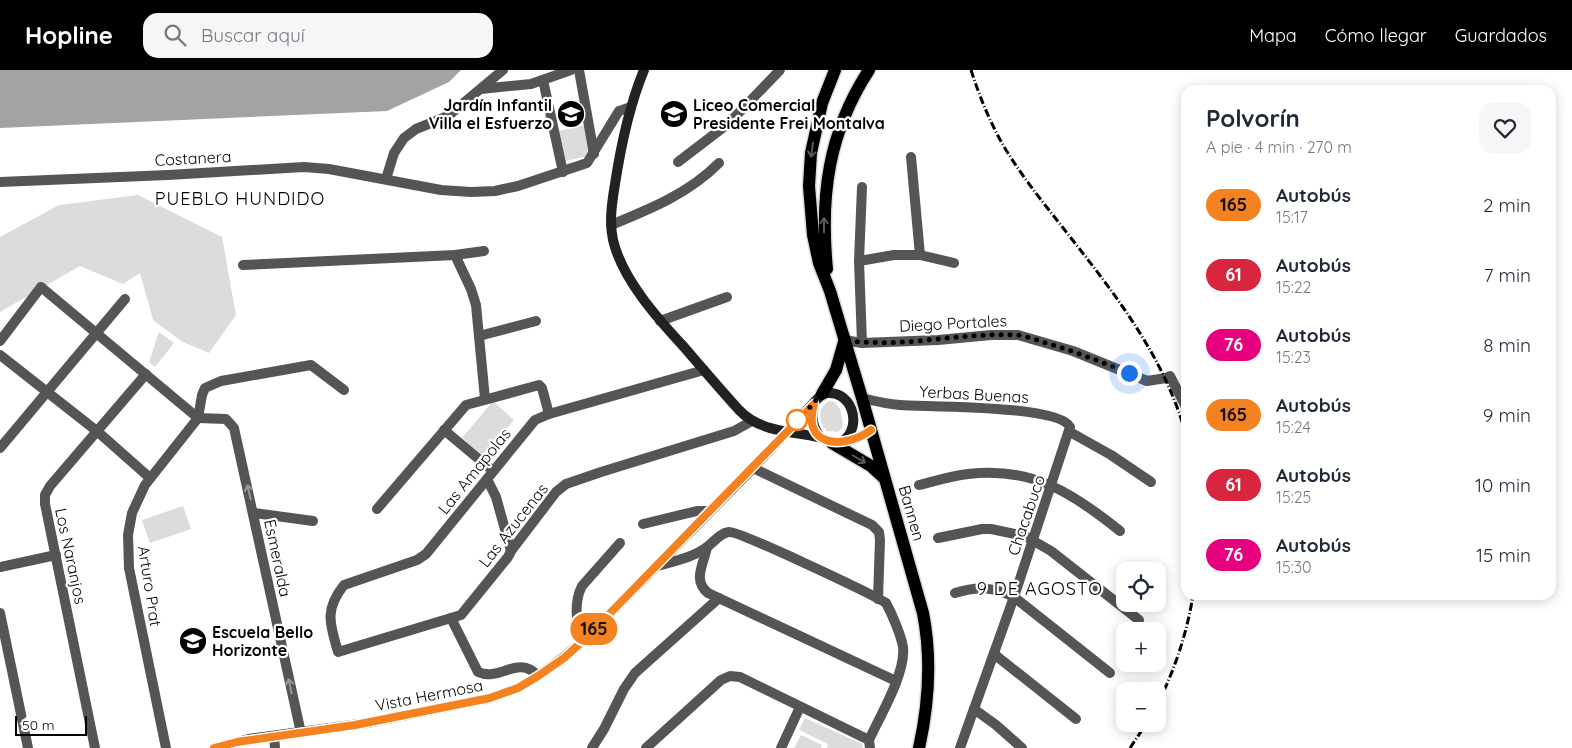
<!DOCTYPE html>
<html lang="es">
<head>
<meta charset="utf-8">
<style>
	:root { --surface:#fff; --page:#f6f6f7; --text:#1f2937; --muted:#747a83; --accent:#000 }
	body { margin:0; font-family:Quicksand,sans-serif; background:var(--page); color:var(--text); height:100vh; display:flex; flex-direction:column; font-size:19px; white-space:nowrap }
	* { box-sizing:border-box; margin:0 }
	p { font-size:16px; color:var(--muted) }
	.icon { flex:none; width:28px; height:28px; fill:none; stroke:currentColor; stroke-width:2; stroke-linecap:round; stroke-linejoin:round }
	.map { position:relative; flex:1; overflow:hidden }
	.side { position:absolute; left:1181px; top:15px; width:375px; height:515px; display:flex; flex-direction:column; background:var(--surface); border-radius:15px; box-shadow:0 2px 12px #0003 }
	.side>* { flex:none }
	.badge { padding:0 10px; border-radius:16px; font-size:18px; line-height:32px }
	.buttons { position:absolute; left:1116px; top:492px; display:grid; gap:10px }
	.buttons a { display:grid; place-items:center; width:50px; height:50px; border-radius:10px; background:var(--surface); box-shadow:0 2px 12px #0003; font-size:25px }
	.scale { position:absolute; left:15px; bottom:12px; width:72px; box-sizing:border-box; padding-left:5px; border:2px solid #000; border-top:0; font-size:14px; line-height:18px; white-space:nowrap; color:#000; -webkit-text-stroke:4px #fff; paint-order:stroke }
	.you { position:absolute; width:25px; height:25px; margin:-12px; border:4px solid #fff; border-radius:50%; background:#1a73e8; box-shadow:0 0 0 8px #1a73e833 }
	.map>.badge { position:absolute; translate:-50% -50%; box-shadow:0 0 0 2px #fff }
	.round { display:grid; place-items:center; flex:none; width:52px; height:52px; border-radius:15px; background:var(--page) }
	.summary { display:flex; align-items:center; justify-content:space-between; height:85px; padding:0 25px }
	h1 { font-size:24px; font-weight:800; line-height:38px }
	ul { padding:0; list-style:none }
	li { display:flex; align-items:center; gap:15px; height:70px; padding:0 25px }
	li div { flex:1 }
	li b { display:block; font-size:19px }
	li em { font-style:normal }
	li .badge { min-width:55px; font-weight:700; text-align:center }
	header { display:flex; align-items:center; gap:30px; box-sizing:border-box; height:70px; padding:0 25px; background:var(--accent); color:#fff }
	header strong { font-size:24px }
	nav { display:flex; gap:28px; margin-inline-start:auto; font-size:18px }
	.search { width:350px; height:45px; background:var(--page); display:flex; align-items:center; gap:12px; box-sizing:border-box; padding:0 18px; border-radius:15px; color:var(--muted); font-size:19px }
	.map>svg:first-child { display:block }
	.green { fill:#dcdcdc }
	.water { fill:#a3a3a3 }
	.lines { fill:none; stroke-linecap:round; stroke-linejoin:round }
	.primary-casing { stroke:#dbdbdb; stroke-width:15 }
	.street { stroke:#555; stroke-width:10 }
	.secondary { stroke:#222; stroke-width:10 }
	.primary { stroke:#000; stroke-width:12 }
	.rail { stroke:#000; stroke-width:3; stroke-dasharray:8 2.5 1 2.5; stroke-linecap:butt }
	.oneway { stroke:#595959 }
	.oneway2 { stroke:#999 }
	.line-casing { stroke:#fff; stroke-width:11 }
	.line { stroke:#f58220; stroke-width:8 }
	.walk { stroke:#000; stroke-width:5; stroke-dasharray:0 9 }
	.stop-dot { fill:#fff; stroke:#f58220; stroke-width:2.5 }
	.labels { text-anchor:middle; stroke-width:4.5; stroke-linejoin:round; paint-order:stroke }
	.poi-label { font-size:16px; font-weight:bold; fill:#000; stroke:#fff; text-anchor:start }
	.street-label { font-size:16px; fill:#000; stroke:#fff }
	.neighbourhood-label { font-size:18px; letter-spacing:1px; fill:#000; stroke:#fff }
</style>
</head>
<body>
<header>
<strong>Hopline</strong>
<div class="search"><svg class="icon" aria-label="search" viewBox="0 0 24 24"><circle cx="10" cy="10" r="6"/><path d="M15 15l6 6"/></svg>Buscar aquí</div>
<nav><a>Mapa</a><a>Cómo llegar</a><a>Guardados</a></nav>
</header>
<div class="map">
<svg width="1572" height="678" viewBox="0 0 1572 678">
	<rect width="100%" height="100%" fill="#fff"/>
	<g class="green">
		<path d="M585,55L592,85L566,91L559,61Z"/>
		<path d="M138,125L222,167L236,245L209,283L183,272L153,250L140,203L123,214L80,196L0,242V167L59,135Z"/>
		<path d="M159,262L174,273L155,297L149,292Z"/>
		<path d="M493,331L514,350L483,386L462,368Z"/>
		<path d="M830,331L835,332L841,341L843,357L838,362L827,361C818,353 817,336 830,331Z"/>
		<path d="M183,436L191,459L150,473L142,450Z"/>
		<path d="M805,648L862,674L863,678H827L828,674L799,660Z"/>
		<path d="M801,665L822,675L821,678H794Z"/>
	</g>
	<path class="water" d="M0,0H461L449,12L387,41L0,58Z"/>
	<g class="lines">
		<defs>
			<g id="primary">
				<path d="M835,0L822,33L811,83L809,116L813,165L819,193L830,221L862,328L923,543C932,589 929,633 919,678"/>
				<path d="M827,199C820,126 828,63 869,0"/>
				<path d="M822,324L836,300L844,272"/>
				<path d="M832,373L871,396L884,408"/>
			</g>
		</defs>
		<use href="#primary" class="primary-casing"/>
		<g class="street">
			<path d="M579,0L594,84"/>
			<path d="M543,10L563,102"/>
			<path d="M481,19L531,14L571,0"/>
			<path d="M911,87L920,185"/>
			<path d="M678,92L729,53L780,0"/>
			<path d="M386,109L394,83L404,68L416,59L448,46L503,0"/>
			<path d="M0,112L168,105L304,97L329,99L441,120L471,122L495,121L518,116L587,93L619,41L631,37"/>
			<path d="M862,117L859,191L862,273"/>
			<path d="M611,155C650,139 688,124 719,93"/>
			<path d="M455,185L471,219L476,235L485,329"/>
			<path d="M859,191L894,185H920L954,193"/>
			<path d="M243,195L455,185L484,181"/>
			<path d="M660,251L727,227"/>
			<path d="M479,266L536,251"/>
			<path d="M844,270L862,273L938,270L991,265H1018L1073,281L1147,311L1166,308L1170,306L1186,337"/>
			<path d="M0,271L41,217L198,348"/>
			<path d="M0,285L98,362L150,408"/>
			<path d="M704,300L549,344L535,350L426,484L417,490L344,515C324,540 330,554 338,582L461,545L508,487L511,481L556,422L566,414L601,402L734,361L752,351"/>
			<path d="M862,328C874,331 887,334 900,335C928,337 1059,335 1070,357L1014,527L960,678"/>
			<path d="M198,348L226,349L234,358L301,663"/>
			<path d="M198,348L202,325L205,318L221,311L311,295L344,320"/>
			<path d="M444,360L493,401"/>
			<path d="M1070,362L1111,385L1151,412"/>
			<path d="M0,378L125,229"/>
			<path d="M753,398L872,455L879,462L880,470L878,529"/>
			<path d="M487,409L496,427L511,481"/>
			<path d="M919,415C935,411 951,406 968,404C1031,396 1073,423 1120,461"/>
			<path d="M377,439L466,335L539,315L542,318L549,344"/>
			<path d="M254,443L313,451"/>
			<path d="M643,454L697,441H710"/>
			<path d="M938,468L982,459H991L1025,466L1051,481L1139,550"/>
			<path d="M707,477C704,494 692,510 708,523L896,611"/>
			<path d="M657,496C674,491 692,488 707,477C714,472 720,463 729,462C739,461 872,524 886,533C892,544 901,565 903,577C906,603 880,646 869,670L870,678"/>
			<path d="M0,497L56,485"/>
			<path d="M955,523C977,516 994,517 1014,527L1110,603"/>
			<path d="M0,543L28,678"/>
			<path d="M451,548L478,602C500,612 518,584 538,606"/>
			<path d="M584,570C575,556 574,531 582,516L620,473"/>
			<path d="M994,584L1076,649"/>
			<path d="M974,639L996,655L1022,678"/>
			<path d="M274,666L275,678"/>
			<path d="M95,678L45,434V425L50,416L146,304"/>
			<path d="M166,678L129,498L128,465L132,443L145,415L198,348"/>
			<path d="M592,678L604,659L624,619L635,603L719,528"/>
			<path d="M646,678L721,610L730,606L740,607L869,670"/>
			<path d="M781,678L800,637"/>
		</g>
		<g class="secondary">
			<path d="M644,0C629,36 621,75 615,114C612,132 609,152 613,170C622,209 658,249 684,277C702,298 720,319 739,340C760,362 790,361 818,367C824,368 829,373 836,373C849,373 860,368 871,360"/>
			<path d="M814,334C811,346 812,356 820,367"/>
			<path d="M214,678L249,669L367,653L490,628L518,618L538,606L564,587L584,570L753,398L822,324C851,316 864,356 843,371"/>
		</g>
		<use href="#primary" class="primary"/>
		<g class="rail">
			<path d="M971,0C980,28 991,55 1006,80C1022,106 1041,130 1060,154C1111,219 1164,284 1186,365"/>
			<path d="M1158,633C1175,599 1187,563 1193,525"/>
			<path d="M1130,678L1146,654"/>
		</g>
	</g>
	<defs><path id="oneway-shaft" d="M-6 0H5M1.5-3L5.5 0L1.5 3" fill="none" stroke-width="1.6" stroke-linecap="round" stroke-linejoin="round" transform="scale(1.25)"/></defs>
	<g class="oneway">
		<use href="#oneway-shaft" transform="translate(812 80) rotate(98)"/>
		<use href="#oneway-shaft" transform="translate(824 155) rotate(-90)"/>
		<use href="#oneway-shaft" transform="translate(859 389) rotate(30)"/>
	</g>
	<g class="oneway2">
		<use href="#oneway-shaft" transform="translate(249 422) rotate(-103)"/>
		<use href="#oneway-shaft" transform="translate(290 616) rotate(-102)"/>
	</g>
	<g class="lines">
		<defs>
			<path id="line" d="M214,678L237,672L355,655L490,628L518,618L538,606L564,588L584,570L814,334C801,377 844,380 871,360"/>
		</defs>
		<use href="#line" class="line-casing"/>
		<use href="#line" class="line"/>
		<path class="walk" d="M797,350C822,327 837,305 844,270C901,279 959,262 1016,265C1026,266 1037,270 1046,273C1074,281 1101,292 1129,303"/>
	</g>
	<defs>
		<symbol id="school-disc" viewBox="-11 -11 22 22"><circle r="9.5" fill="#000" stroke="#fff"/><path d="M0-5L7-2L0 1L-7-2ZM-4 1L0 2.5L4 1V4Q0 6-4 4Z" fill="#fff"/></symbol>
	</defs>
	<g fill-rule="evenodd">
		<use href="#school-disc" x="555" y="28" width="32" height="32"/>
		<use href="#school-disc" x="658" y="28" width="32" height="32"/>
		<use href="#school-disc" x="177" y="555" width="32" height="32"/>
	</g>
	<circle class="stop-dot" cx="797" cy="350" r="10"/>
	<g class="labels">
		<g class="poi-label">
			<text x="552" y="41" text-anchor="end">Jardín Infantil<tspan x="552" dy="18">Villa el Esfuerzo</tspan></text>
			<text x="693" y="41">Liceo Comercial<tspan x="693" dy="18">Presidente Frei Montalva</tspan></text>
			<text x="212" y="568">Escuela Bello<tspan x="212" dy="18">Horizonte</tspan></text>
		</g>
		<g class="street-label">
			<text transform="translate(193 88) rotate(-3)" y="6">Costanera</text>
			<text transform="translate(953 253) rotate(-3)" y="6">Diego Portales</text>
			<text transform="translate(974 324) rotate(3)" y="6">Yerbas Buenas</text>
			<text transform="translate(474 401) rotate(-51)" y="6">Las Amapolas</text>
			<text transform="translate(912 443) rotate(74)" y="6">Bannen</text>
			<text transform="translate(1026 445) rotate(-71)" y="6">Chacabuco</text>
			<text transform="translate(513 455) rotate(-52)" y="6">Las Azucenas</text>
			<text transform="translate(71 486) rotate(78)" y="6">Los Naranjos</text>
			<text transform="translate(278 488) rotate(78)" y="6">Esmeralda</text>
			<text transform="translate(150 516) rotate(81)" y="6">Arturo Prat</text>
			<text transform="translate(429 625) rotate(-11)" y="6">Vista Hermosa</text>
		</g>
		<g class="neighbourhood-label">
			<text x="240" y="135">PUEBLO HUNDIDO</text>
			<text x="1040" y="525">9 DE AGOSTO</text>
		</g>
	</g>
</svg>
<div class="buttons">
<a><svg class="icon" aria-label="locate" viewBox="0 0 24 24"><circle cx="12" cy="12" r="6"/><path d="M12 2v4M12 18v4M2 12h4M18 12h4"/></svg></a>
<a>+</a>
<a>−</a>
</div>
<div class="scale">50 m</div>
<div class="you" style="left:1129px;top:303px"></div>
<b class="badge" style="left:594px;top:559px;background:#f58220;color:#111">165</b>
<section class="side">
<div class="summary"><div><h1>Polvorín</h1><p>A pie · 4 min · 270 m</p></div><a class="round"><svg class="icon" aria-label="heart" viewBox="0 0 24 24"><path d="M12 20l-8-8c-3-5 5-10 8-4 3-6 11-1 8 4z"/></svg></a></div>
<ul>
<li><span class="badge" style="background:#f58220;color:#111">165</span><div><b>Autobús</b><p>15:17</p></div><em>2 min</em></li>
<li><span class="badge" style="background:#d7263d;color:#fff">61</span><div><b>Autobús</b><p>15:22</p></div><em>7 min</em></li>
<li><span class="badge" style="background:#e6007e;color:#fff">76</span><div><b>Autobús</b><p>15:23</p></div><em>8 min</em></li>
<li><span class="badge" style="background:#f58220;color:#111">165</span><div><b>Autobús</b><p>15:24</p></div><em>9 min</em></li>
<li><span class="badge" style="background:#d7263d;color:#fff">61</span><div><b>Autobús</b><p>15:25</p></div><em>10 min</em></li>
<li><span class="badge" style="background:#e6007e;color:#fff">76</span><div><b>Autobús</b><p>15:30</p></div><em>15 min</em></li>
</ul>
</section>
</div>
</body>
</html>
